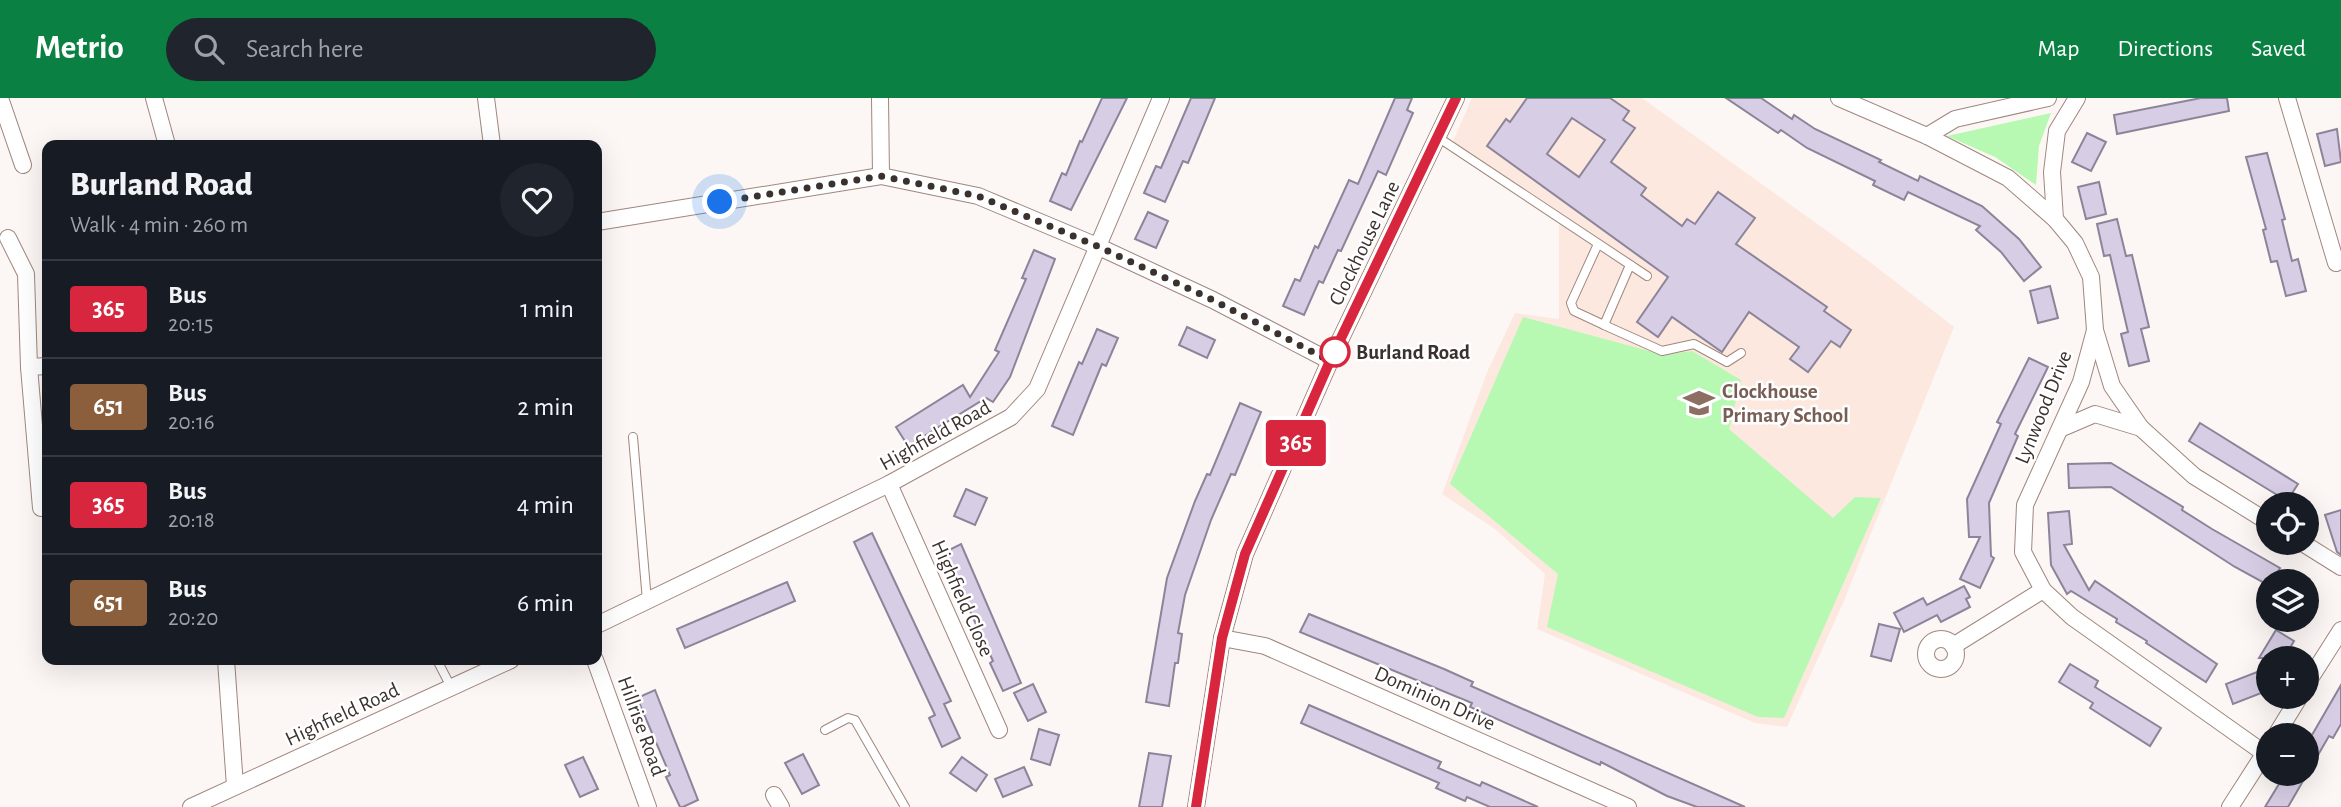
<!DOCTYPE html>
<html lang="en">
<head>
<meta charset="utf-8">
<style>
	:root { --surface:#171b24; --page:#20242c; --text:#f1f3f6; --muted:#9ea1a6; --line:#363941; --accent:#0b8043 }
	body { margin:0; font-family:"Alegreya Sans",sans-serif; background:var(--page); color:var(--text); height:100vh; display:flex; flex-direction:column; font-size:26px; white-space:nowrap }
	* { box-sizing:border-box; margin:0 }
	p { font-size:23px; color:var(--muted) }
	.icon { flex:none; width:38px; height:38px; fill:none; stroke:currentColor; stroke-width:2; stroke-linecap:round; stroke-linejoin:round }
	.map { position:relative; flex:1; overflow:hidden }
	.details { position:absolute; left:42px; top:42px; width:560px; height:525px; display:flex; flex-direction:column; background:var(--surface); border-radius:14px; box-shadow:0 7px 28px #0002 }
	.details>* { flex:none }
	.badge { padding:0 14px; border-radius:5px; font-size:24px; line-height:46px }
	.buttons { position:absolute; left:2256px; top:394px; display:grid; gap:14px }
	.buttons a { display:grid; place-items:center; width:63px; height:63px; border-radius:50%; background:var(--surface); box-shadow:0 7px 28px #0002; font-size:35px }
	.you { position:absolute; width:35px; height:35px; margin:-18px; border:5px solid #fff; border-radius:50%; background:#1a73e8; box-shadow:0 0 0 10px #1a73e833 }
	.map>.badge { position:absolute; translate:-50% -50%; box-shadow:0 0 0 4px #fff }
	.round { display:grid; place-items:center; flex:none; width:74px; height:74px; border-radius:37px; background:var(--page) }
	.head { display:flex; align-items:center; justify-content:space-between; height:119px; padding:0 28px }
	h1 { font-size:33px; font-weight:800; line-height:52px }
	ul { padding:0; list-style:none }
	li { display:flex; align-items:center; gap:21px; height:98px; padding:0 28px; border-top:2px solid var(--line) }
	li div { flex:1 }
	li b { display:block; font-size:26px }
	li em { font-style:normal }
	li .badge { min-width:77px; font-weight:700; text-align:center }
	header { display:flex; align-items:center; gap:42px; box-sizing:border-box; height:98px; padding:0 35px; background:var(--accent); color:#fff }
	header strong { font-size:33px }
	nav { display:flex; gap:38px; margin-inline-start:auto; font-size:24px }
	.search { width:490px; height:63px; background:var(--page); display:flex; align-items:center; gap:18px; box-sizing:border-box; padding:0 24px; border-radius:38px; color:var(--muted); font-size:26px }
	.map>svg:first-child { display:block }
	.built { fill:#fce8df }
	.green { fill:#b7f9b2 }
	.building { fill:#d7cee5; stroke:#8c8499; stroke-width:2; fill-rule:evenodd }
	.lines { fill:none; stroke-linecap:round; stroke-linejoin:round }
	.service-casing { stroke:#9f877d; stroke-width:10 }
	.minor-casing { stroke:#9f877d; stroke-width:18 }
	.service { stroke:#fff; stroke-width:8 }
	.minor { stroke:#fff; stroke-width:16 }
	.line-casing { stroke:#fff; stroke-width:16 }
	.line { stroke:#d7263d; stroke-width:10 }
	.walk { stroke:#3b312d; stroke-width:7; stroke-dasharray:0 12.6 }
	.stop-dot { fill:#fff; stroke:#d7263d; stroke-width:3.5 }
	.labels { text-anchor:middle; stroke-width:5; stroke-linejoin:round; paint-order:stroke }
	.street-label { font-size:21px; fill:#3b312d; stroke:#fff }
	.stop-label { font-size:21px; font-weight:bold; fill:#3b312d; stroke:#fff; text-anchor:start }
	.education-label { font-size:21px; font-weight:bold; fill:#785e54; stroke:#fff; text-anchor:start }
</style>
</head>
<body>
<header>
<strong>Metrio</strong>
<div class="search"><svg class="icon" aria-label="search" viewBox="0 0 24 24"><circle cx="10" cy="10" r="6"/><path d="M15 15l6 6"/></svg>Search here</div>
<nav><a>Map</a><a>Directions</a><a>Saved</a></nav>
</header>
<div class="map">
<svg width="2341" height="709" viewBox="0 0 2341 709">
	<rect width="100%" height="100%" fill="#fcf7f4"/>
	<path class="built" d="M1472,0H1642L1866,161L1954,229L1843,505L1787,629L1755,625L1537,531L1545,476L1495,431L1442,396L1488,272L1515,215L1559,221V121L1450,50Z"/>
	<g class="green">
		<path d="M2051,15L2039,48L2036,87L1995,59L1947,38Z"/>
		<path d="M1523,219L1664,257L1692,253L1741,282L1729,331L1833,420L1855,399L1881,400L1784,620L1758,619L1547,529L1558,476L1450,386Z"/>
	</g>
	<g class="building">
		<path d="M1102,0H1127L1071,112L1050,103L1062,75L1066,77L1080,43L1082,44Z"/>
		<path d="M1191,0H1215L1188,65L1183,63L1165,104L1144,95L1156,68L1161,70Z"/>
		<path d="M1395,0H1412L1407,12L1413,15L1386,77L1378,73L1341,153L1338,152L1323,185L1319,183L1304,217L1283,208L1295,181L1300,183L1315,148L1318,150L1349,82L1358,86Z"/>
		<path d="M1527,0H1610L1629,13L1623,22L1635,30L1611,64L1646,90L1641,97L1682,128L1687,121L1695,126L1718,94L1755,120L1736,146L1827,209L1824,213L1851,232L1840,249L1831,243L1808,274L1790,261L1799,249L1749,214L1722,254L1672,219L1658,239L1637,224L1668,179L1487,48L1506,21L1510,24ZM1572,20L1605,42L1579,79L1547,56Z"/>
		<path d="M1726,0H1761L1792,21L1794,17L1815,31L1881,62L1879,64L1918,83L1920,78L1982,108L2019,141L2041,169L2024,183L2001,154L1976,132L1980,128L1908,94L1904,102L1873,87L1875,83L1807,50L1781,32L1778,35Z"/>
		<path d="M2201,0H2227L2229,13L2117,36L2114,17Z"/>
		<path d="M2337,31L2341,64L2325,68L2317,36Z"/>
		<path d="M2087,35L2106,44L2091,73L2072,64Z"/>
		<path d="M2267,55L2285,121L2282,122L2292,163L2298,161L2306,193L2286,198L2277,163L2271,164L2263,132L2266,131L2246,59Z"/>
		<path d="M2099,84L2106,116L2086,121L2078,89Z"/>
		<path d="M1148,114L1168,123L1156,150L1135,141Z"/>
		<path d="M2117,121L2126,158L2132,157L2149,229L2141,231L2149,263L2129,268L2121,236L2128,234L2110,157L2104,158L2097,126Z"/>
		<path d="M1034,152L1055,161L1010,279L993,304L986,300L908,348L896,329L963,287L970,299L999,254L995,252L1026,181L1022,180Z"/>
		<path d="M2050,188L2058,220L2038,225L2030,193Z"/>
		<path d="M1187,229L1215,242L1207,260L1179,247Z"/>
		<path d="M1097,231L1118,240L1106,268L1102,266L1073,337L1052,328L1079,264L1082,266Z"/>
		<path d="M2029,260L2048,269L2015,336L2018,338L1989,405L1991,458L1994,460L1980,490L1960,481L1980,439H1969L1967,401L2001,326L1997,324Z"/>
		<path d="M1240,305L1261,314L1235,377L1231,376L1211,422L1185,497L1178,535L1182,536L1178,565H1175L1169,608L1146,604L1167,480L1195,403L1207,376L1210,377Z"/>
		<path d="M2200,325L2298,386L2287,403L2189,343Z"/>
		<path d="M2111,365L2183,409L2182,412L2212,431L2280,470L2272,483H2268V487L2235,469L2111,389L2069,390L2068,366Z"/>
		<path d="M966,391L987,400L975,427L954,418Z"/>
		<path d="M2341,412V457L2337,454L2325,417Z"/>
		<path d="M2069,413L2072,446L2064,447L2089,492L2095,483L2217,566L2206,584L2146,545L2147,543L2116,524L2117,521L2071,493L2067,496L2051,467L2048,415Z"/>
		<path d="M872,435L951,603L944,606L960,640L942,649L929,620L935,617L854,444Z"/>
		<path d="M961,446L1021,585L1003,593L990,565L993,563L943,455Z"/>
		<path d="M787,484L795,503L685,550L677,531Z"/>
		<path d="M1964,488L1970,499L1966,501L1970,509L1941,524L1937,517L1904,534L1894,515L1923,500L1927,507Z"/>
		<path d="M1309,516L1444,571L1473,584L1471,588L1745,709H1697L1667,698L1601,664L1600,667L1470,609L1472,605L1300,534Z"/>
		<path d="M1879,526L1900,531L1891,563L1871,558Z"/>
		<path d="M2276,532L2294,543L2284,560H2259Z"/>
		<path d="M2070,566L2098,583L2095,589L2161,630L2150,648L2090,610L2093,605L2059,584Z"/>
		<path d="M2257,574L2264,594L2233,606L2226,586Z"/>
		<path d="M1033,586L1046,614L1028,623L1014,595Z"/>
		<path d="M2341,587V626L2333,640L2329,638L2288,709H2265L2285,676H2306V634L2312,637Z"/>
		<path d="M655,592L698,702L683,709H680L666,679L670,677L637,600Z"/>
		<path d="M1309,607L1441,664L1438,670L1480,688L1482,684L1538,709H1490L1467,699L1465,703L1436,690L1439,685L1301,625Z"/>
		<path d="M1039,631L1059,637L1050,667L1031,661Z"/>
		<path d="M1149,655L1171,658L1162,709H1139Z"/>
		<path d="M803,656L819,687L802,696L785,665Z"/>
		<path d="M583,659L598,691L580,699L565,667Z"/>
		<path d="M962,659L987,677L976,693L950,675Z"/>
		<path d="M1024,669L1032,687L1003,699L995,681Z"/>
	</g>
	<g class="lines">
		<defs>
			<g id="service">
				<path d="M1439,40L1647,178"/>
				<path d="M1598,146L1571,205L1574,213L1604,227L1630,167"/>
				<path d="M1604,227L1662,253L1694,246L1727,264L1741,255"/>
				<path d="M633,339L647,503"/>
				<path d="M437,562L451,589"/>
				<path d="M825,632L848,620L855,622L905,709"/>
			</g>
			<g id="minor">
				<path d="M0,0L23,67"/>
				<path d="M154,0L167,47"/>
				<path d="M486,0L492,47"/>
				<path d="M880,0L881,78"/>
				<path d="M1839,0L1927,38L2008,80L2055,121L2075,145L2091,179L2095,232L2081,284L2025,407L2023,454L2043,492L2072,519L2264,655"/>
				<path d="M2287,0L2336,165"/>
				<path d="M1927,38L1955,21L2048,0"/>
				<path d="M2055,121L2052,74L2057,33L2077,0"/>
				<path d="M597,124L881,78L978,98L1097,148L1213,202L1330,263"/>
				<path d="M8,140L26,176L29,269L41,410"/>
				<path d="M2095,232L2112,288L2141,330"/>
				<path d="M29,269L47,268"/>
				<path d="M2060,331L2095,316L2141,330L2194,378L2268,424"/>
				<path d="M889,386L999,632"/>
				<path d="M2301,444L2341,469"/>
				<path d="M597,527L889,386L1011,319L1037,291L1161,0"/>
				<path d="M1222,540L1265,548L1628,709"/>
				<circle cx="1941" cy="556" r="15"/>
				<path d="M1953,548L2043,492"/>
				<path d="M226,562L235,688"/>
				<path d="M595,562L648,709"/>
				<path d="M2306,587L2341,532"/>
				<path d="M2276,637L2300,598"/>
				<path d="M774,697L781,709"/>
				<path d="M191,709L511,562"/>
				<path d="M1196,709L1222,540L1245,456L1330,263L1456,0"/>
				<path d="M2230,709L2268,650"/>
			</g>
		</defs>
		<use href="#service" class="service-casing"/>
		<use href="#minor" class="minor-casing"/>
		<use href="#service" class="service"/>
		<use href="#minor" class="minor"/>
	</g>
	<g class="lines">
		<defs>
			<path id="line" d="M1196,709L1222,540L1245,456L1330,263L1456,0"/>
		</defs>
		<use href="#line" class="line-casing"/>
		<use href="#line" class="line"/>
		<path class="walk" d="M720,104L881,78L978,98L1097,148L1213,202L1330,263L1335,254"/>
	</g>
	<defs>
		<symbol id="school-bare" viewBox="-9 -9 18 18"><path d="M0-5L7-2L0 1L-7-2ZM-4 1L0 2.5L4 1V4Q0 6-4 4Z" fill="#8d6e63" stroke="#fff" stroke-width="2.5" paint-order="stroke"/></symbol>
	</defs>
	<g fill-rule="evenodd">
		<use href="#school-bare" x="1677" y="283" width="44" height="44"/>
	</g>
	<circle class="stop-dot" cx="1335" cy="254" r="14"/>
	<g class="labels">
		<g class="street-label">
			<text transform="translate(1364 145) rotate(-64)" y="7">Clockhouse Lane</text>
			<text transform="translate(2043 309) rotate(-68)" y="7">Lynwood Drive</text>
			<text transform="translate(935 337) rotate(-29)" y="7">Highfield Road</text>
			<text transform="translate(963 500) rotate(66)" y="7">Highfield Close</text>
			<text transform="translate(1435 600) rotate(24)" y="7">Dominion Drive</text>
			<text transform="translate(342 616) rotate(-25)" y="7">Highfield Road</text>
			<text transform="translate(642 628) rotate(70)" y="7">Hillrise Road</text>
		</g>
		<g class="stop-label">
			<text x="1356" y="261">Burland Road</text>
		</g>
		<g class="education-label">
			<text x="1722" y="300">Clockhouse<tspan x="1722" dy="24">Primary School</tspan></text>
		</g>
	</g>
</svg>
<div class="buttons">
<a><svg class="icon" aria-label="locate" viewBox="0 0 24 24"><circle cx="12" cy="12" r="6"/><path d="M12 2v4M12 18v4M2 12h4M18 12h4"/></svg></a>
<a><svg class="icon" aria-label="layers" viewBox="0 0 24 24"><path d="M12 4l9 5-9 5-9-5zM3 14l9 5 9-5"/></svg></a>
<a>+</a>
<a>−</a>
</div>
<div class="you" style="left:720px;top:104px"></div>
<b class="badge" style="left:1296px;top:345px;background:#d7263d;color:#fff">365</b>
<section class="details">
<div class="head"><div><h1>Burland Road</h1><p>Walk · 4 min · 260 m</p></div><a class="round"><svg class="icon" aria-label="heart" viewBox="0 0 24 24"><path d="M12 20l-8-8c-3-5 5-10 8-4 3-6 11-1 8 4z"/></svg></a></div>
<ul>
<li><span class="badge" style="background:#d7263d;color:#fff">365</span><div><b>Bus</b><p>20:15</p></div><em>1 min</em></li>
<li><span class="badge" style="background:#8b5e3c;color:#fff">651</span><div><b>Bus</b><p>20:16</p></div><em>2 min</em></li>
<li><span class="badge" style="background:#d7263d;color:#fff">365</span><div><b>Bus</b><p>20:18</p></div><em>4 min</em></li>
<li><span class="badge" style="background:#8b5e3c;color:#fff">651</span><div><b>Bus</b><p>20:20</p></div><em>6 min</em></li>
</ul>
</section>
</div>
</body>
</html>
